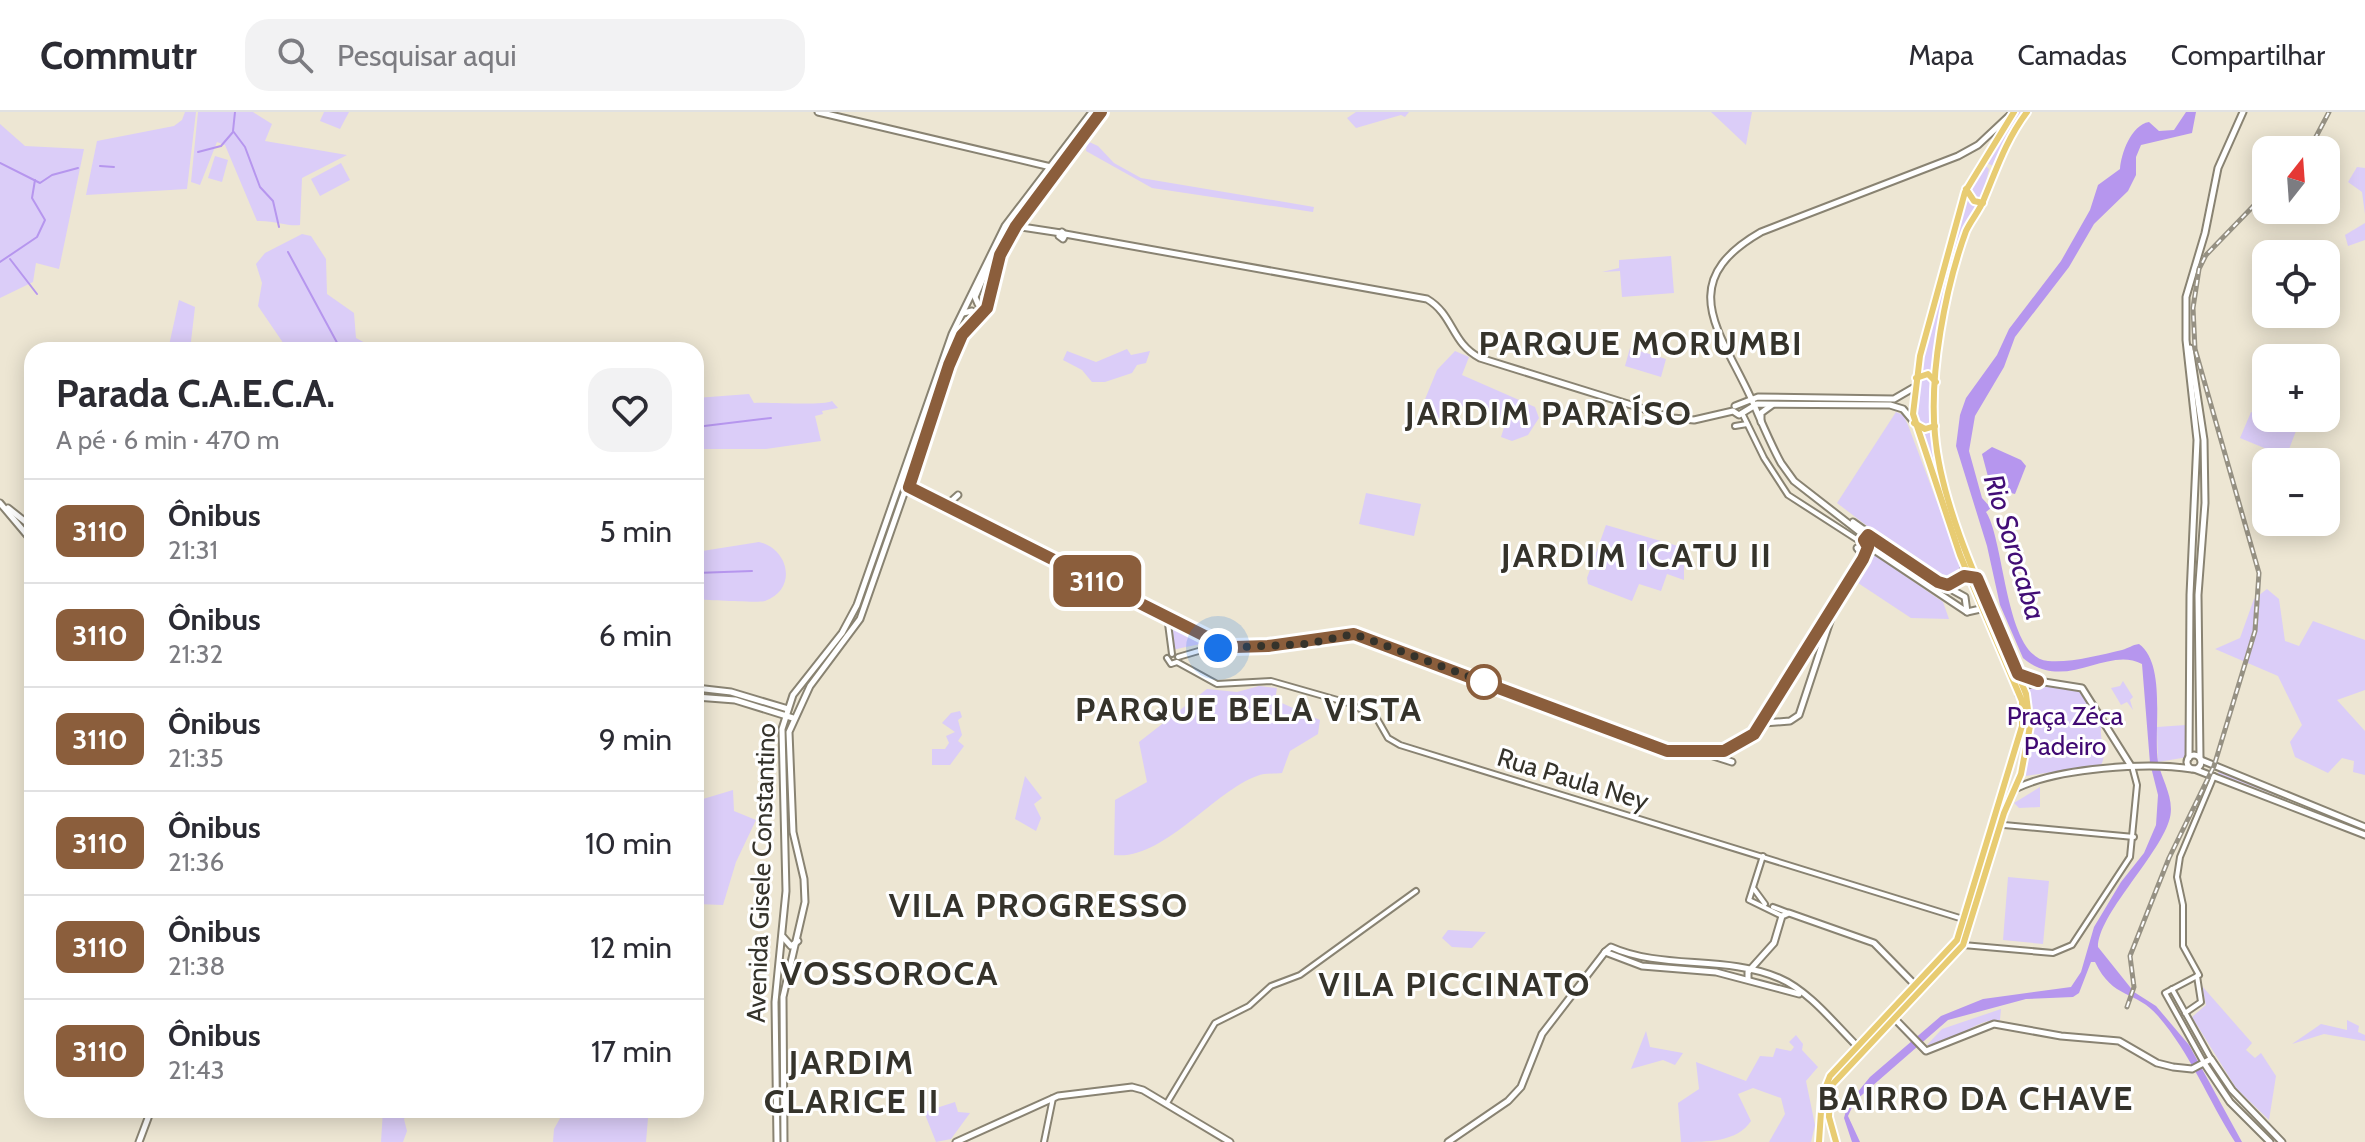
<!DOCTYPE html>
<html lang="pt">
<head>
<meta charset="utf-8">
<style>
	:root { --surface:#fff; --page:#f2f2f3; --text:#2b2b33; --muted:#7c7c81; --line:#e1e1e2 }
	body { margin:0; font-family:Cabin,sans-serif; background:var(--page); color:var(--text); height:100vh; display:flex; flex-direction:column; font-size:30px; white-space:nowrap }
	* { box-sizing:border-box; margin:0 }
	p { font-size:26px; color:var(--muted) }
	.icon { flex:none; width:44px; height:44px; fill:none; stroke:currentColor; stroke-width:2; stroke-linecap:round; stroke-linejoin:round }
	.map { position:relative; flex:1; overflow:hidden }
	.panel { position:absolute; left:24px; top:230px; width:680px; height:776px; display:flex; flex-direction:column; background:var(--surface); border-radius:24px; box-shadow:0 4px 20px #0003 }
	.panel>* { flex:none }
	.badge { padding:0 16px; border-radius:12px; font-size:28px; line-height:52px }
	.needle { width:52px; rotate:17deg }
	.controls { position:absolute; left:2252px; top:24px; display:grid; gap:16px }
	.controls a { display:grid; place-items:center; width:88px; height:88px; border-radius:16px; background:var(--surface); box-shadow:0 4px 20px #0003; font-size:40px }
	.you { position:absolute; width:40px; height:40px; margin:-20px; border:6px solid #fff; border-radius:50%; background:#1a73e8; box-shadow:0 0 0 12px #1a73e833 }
	.map>.badge { position:absolute; translate:-50% -50%; box-shadow:0 0 0 4px #fff }
	.round { display:grid; place-items:center; flex:none; width:84px; height:84px; border-radius:24px; background:var(--page) }
	.overview { display:flex; align-items:center; justify-content:space-between; height:136px; padding:0 32px }
	h1 { font-size:38px; font-weight:700; line-height:60px }
	ul { padding:0; list-style:none }
	li { display:flex; align-items:center; gap:24px; height:104px; padding:0 32px; border-top:2px solid var(--line) }
	li div { flex:1 }
	li b { display:block; font-size:30px }
	li em { font-style:normal }
	li .badge { min-width:88px; font-weight:700; text-align:center }
	header { display:flex; align-items:center; gap:48px; box-sizing:border-box; height:112px; padding:0 40px; background:var(--surface); border-bottom:2px solid var(--line) }
	header strong { font-size:38px }
	nav { display:flex; gap:44px; margin-inline-start:auto; font-size:28px }
	.search { width:560px; height:72px; background:var(--page); display:flex; align-items:center; gap:20px; box-sizing:border-box; padding:0 28px; border-radius:24px; color:var(--muted); font-size:30px }
	.map>svg:first-child { display:block }
	.green { fill:#dbcdf8 }
	.water { fill:#b696ee }
	.lines { fill:none; stroke-linecap:round; stroke-linejoin:round }
	.stream { stroke:#b696ee; stroke-width:2 }
	.tertiary-casing { stroke:#898372; stroke-width:8 }
	.secondary-casing { stroke:#898372; stroke-width:9 }
	.trunk-casing { stroke:#fff; stroke-width:10 }
	.tertiary { stroke:#fff; stroke-width:4 }
	.secondary { stroke:#fff; stroke-width:5 }
	.trunk { stroke:#e8cc72; stroke-width:6 }
	.rail-casing { stroke:#969183; stroke-width:5 }
	.rail { stroke:#fff; stroke-width:2; stroke-dasharray:6; stroke-linecap:butt }
	.line-casing { stroke:#fff; stroke-width:18 }
	.line { stroke:#8b5e3c; stroke-width:12 }
	.walk { stroke:#35332b; stroke-width:8; stroke-dasharray:0 14.4 }
	.stop-dot { fill:#fff; stroke:#8b5e3c; stroke-width:4 }
	.labels { text-anchor:middle; stroke-width:6; stroke-linejoin:round; paint-order:stroke }
	.park-label { font-size:26px; fill:#400973; stroke:#fff }
	.street-label { font-size:26px; fill:#35332b; stroke:#fff }
	.water-label { font-size:28px; font-style:italic; fill:#420d76; stroke:#fff }
	.district-label { font-size:34px; font-weight:bold; letter-spacing:2px; fill:#35332b; stroke:#fff }
</style>
</head>
<body>
<header>
<strong>Commutr</strong>
<div class="search"><svg class="icon" aria-label="search" viewBox="0 0 24 24"><circle cx="10" cy="10" r="6"/><path d="M15 15l6 6"/></svg>Pesquisar aqui</div>
<nav><a>Mapa</a><a>Camadas</a><a>Compartilhar</a></nav>
</header>
<div class="map">
<svg width="2365" height="1030" viewBox="0 0 2365 1030">
	<rect width="100%" height="100%" fill="#ede6d3"/>
	<g class="green">
		<path d="M185,0H196L187,77L86,83L97,29L174,14L182,8Z"/>
		<path d="M198,0H253L272,12L265,29L347,43L302,66L300,113C289,115 274,108 257,109L225,33L217,30L200,73L191,70Z"/>
		<path d="M324,0H349L340,17L320,9Z"/>
		<path d="M1356,0H1409L1405,5L1401,3L1356,16L1347,6Z"/>
		<path d="M1711,0H1752L1746,33Z"/>
		<path d="M2016,0H2024L1993,54L1983,49Z"/>
		<path d="M0,12L25,34L84,37L59,157L36,151L33,170L0,186Z"/>
		<path d="M1087,29L1098,34L1114,51L1141,66L1314,95L1313,100L1152,76L1086,39Z"/>
		<path d="M215,44L228,48L222,70L208,66Z"/>
		<path d="M341,51L350,68L320,84L311,67Z"/>
		<path d="M1985,53L1989,57L1982,85L1978,87L1970,77Z"/>
		<path d="M2357,55L2365,56V102L2362,80L2348,70Z"/>
		<path d="M1966,85L1972,92H1979C1947,141 1936,206 1935,263L1918,260Z"/>
		<path d="M2365,111V128L2348,134L2345,123Z"/>
		<path d="M302,122L311,124L326,147L327,182L354,201L356,226L369,233L388,231L390,238H288L258,194L262,171L256,152L265,141Z"/>
		<path d="M1671,144L1674,181L1622,185L1620,159L1602,160L1619,156V148Z"/>
		<path d="M179,188L195,195L190,238H168Z"/>
		<path d="M1630,236L1666,247L1661,265L1625,254Z"/>
		<path d="M1127,237L1131,243L1150,239L1146,251L1137,253L1132,261L1105,270H1092L1082,258L1063,248L1067,239L1096,250Z"/>
		<path d="M1455,239L1469,245L1462,263L1535,295L1539,306L1528,323L1512,329L1501,325L1506,309L1486,297L1449,293L1439,307L1431,308L1421,297L1437,258Z"/>
		<path d="M1926,264L1932,269V309L1925,314L1916,307L1917,268Z"/>
		<path d="M749,282L754,291C770,290 823,294 832,289L838,296L822,299L823,302L815,304L821,329L766,337H696V286Z"/>
		<path d="M1896,300L1903,303L1908,313L1962,457L1954,469L1943,470L1934,465L1837,391Z"/>
		<path d="M2251,300L2296,319L2286,345L2240,326Z"/>
		<path d="M1932,320L1941,365L1972,462H1969L1920,322Z"/>
		<path d="M1366,381L1421,392L1414,424L1359,412Z"/>
		<path d="M1606,413L1678,434L1684,445V468L1667,462L1661,479L1639,472L1632,489L1588,472L1587,466Z"/>
		<path d="M759,430C789,437 798,477 765,489C760,491 706,488 696,487V440Z"/>
		<path d="M1875,443L1943,490L1949,507L1911,506L1855,469L1871,444Z"/>
		<path d="M2267,477L2279,487L2285,529L2299,534L2313,509L2365,528V578L2337,588L2365,619V663L2353,660L2354,649L2342,646L2328,661L2295,645L2290,630L2302,613L2278,564L2215,537L2240,526L2254,487Z"/>
		<path d="M1174,513L1200,527V532L1172,538L1170,514Z"/>
		<path d="M2123,569L2133,585L2130,588L2133,598L2127,590L2121,593L2111,576L2120,574Z"/>
		<path d="M2033,573L2081,579L2103,610C2096,624 2109,639 2101,653L2025,664L2033,601L2029,577Z"/>
		<path d="M1259,574L1277,576L1275,588L1320,608L1318,622L1290,639L1282,661C1274,662 1264,661 1257,664C1214,679 1163,749 1114,743L1115,688L1147,670L1139,630L1207,577L1237,580Z"/>
		<path d="M960,599L962,605L958,608L962,623L958,629L964,634L950,653H932V637H945L949,631L946,624L955,620L942,611L951,601Z"/>
		<path d="M2186,613L2188,645L2158,650L2157,615Z"/>
		<path d="M2219,658L2313,697L2218,662Z"/>
		<path d="M1025,664L1042,686L1034,692L1041,706L1036,719L1015,707Z"/>
		<path d="M2040,675V695L2019,696L2014,691Z"/>
		<path d="M696,677L703,687L733,678L734,699L756,708L736,750L723,793L696,792Z"/>
		<path d="M2008,765L2049,769L2043,832L2003,828Z"/>
		<path d="M1448,818L1486,820L1472,836L1452,835L1442,826Z"/>
		<path d="M2202,874L2252,931L2246,938L2255,946L2261,941L2276,964L2269,1008L2236,976L2192,905L2206,893Z"/>
		<path d="M2001,897L2000,908C1974,906 1953,934 1927,933L1942,917Z"/>
		<path d="M2347,908L2359,914L2358,920L2365,923V929L2324,922L2292,932L2321,912L2347,918Z"/>
		<path d="M1646,919L1650,935L1683,941L1675,953L1663,948L1631,957Z"/>
		<path d="M1796,923L1803,932L1802,938L1818,955L1806,969L1815,1013L1811,1030H1769L1785,1002L1781,986L1753,976L1738,982L1751,1009C1737,1030 1708,1030 1681,1030L1678,991L1699,977L1696,950L1746,969L1760,944L1773,945L1776,936L1791,939L1794,935L1789,930Z"/>
		<path d="M955,990L958,1000L970,1001L951,1027L936,1030L924,1000Z"/>
		<path d="M383,998H411L404,1007L407,1019L403,1030H381Z"/>
		<path d="M593,998H660V1004L648,1006L646,1030H553L554,1017L563,1001L592,1003Z"/>
	</g>
	<g class="water">
		<path d="M2186,0H2196L2192,21L2141,33L2136,45V63L2128,79L2094,112L2069,155L2015,225L2004,255L1975,304L1969,339L1982,386L1991,396L1986,400C2005,429 2005,546 2048,549C2071,551 2100,543 2122,538C2129,536 2132,533 2139,532C2167,552 2153,620 2158,650C2162,669 2176,688 2169,709C2157,746 2098,803 2098,835L2134,880L2156,894L2189,933L2242,1030H2235C2208,988 2191,942 2158,904C2136,878 2113,888 2095,850H2091L2079,881L2073,885L2026,887L1948,908L1855,989L1848,1004L1860,1030H1852L1844,1006L1848,992L1870,965L1941,904L1983,887L2071,875L2081,860L2094,815L2121,770L2144,741L2156,713L2158,683L2150,651L2142,552C2107,533 2065,582 2023,546L2000,493L1987,434L1956,334L1960,303L1966,286L1997,243L2009,217L2061,149L2090,98L2098,73L2120,57C2121,42 2131,13 2149,10L2159,19L2174,18Z"/>
		<path d="M1992,335L2021,348L2026,354L2015,382L1991,376L1982,342Z"/>
	</g>
	<g class="lines">
		<g class="stream">
			<path d="M235,0L233,19L245,35L260,75L273,89L279,115"/>
			<path d="M198,40L221,34L233,20"/>
			<path d="M0,51L40,71L52,63L78,56"/>
			<path d="M100,54L114,55"/>
			<path d="M288,140L341,238"/>
			<path d="M10,147L37,182"/>
			<path d="M0,150L37,125L45,108L32,86L35,68"/>
			<path d="M696,315L771,306"/>
			<path d="M696,461L752,459"/>
		</g>
		<defs>
			<g id="tertiary">
				<path d="M1742,301L1764,346L1788,383L1864,432"/>
				<path d="M1735,314L1747,312"/>
				<path d="M1167,504L1172,542"/>
				<path d="M1178,545L1202,538L1230,535"/>
				<path d="M1167,546L1171,552L1177,550L1217,572L1271,569L1348,591L1376,605L1388,626L1400,633L1963,807"/>
				<path d="M1993,712L2134,725"/>
				<path d="M1763,744L1749,788L1782,804"/>
				<path d="M1754,777L1765,792"/>
				<path d="M1773,795L1789,801"/>
				<path d="M1963,833L2053,841L2072,833L2130,745L2137,673L2132,654"/>
				<path d="M2172,877L2211,947"/>
				<path d="M2185,901L2201,890L2197,864"/>
				<path d="M2204,951L2165,881L2199,863L2183,834V793L2177,765L2180,745L2214,664"/>
				<path d="M1167,991L1215,911L1249,894L1271,874L1300,863L1416,779"/>
				<path d="M1044,1030L1053,986"/>
			</g>
			<g id="secondary">
				<path d="M818,0L1051,55"/>
				<path d="M1015,114L1061,121"/>
				<path d="M1062,120L1065,123L1063,127L1059,124Z"/>
				<path d="M1065,122L1427,187C1454,203 1451,231 1480,246L1673,306L1694,308L1733,299L1739,303L1757,292L1890,293L1903,297L1914,310"/>
				<path d="M987,196L978,192L975,185L992,145"/>
				<path d="M963,201L972,199L973,210"/>
				<path d="M2190,236L2204,328L2205,391L2198,483L2200,646"/>
				<path d="M1735,294L1758,285L1894,287L1913,276"/>
				<path d="M1761,310V301L1772,293"/>
				<path d="M900,373L962,399L1207,525L1234,535L1268,534L1354,522L1667,639H1724L1754,622L1871,435"/>
				<path d="M0,391L32,429"/>
				<path d="M948,392L958,383"/>
				<path d="M8,396L32,415"/>
				<path d="M1853,410L1938,470L1948,473L1957,470L1965,455"/>
				<path d="M1866,425L1794,369L1781,351C1769,329 1760,306 1750,284C1720,219 1674,170 1761,120L1958,44L1978,33L2010,3"/>
				<path d="M1857,436L1864,444"/>
				<path d="M1871,436L1967,500L1985,496"/>
				<path d="M1945,474L1965,485L1967,500"/>
				<path d="M2019,562L2038,569L2082,576L2131,654"/>
				<path d="M696,576L731,580L788,597"/>
				<path d="M2019,583L2025,574L2037,570"/>
				<path d="M696,585L735,588L793,606"/>
				<path d="M1764,611L1790,609L1799,603L1833,500"/>
				<path d="M1707,642L1732,650"/>
				<circle cx="2194" cy="650" r="7"/>
				<path d="M2189,646L2190,483L2197,328L2186,228V185L2205,121L2218,56L2243,0"/>
				<path d="M2201,648L2365,715"/>
				<path d="M2194,657L2365,723"/>
				<path d="M2017,676C2059,656 2147,650 2192,657"/>
				<path d="M783,825L791,834L798,829"/>
				<path d="M1605,840L1611,835C1662,858 1726,843 1779,866C1810,879 1838,916 1862,939"/>
				<path d="M1605,840L1642,854L1716,860L1799,882"/>
				<path d="M1748,867V860L1774,831L1782,804L1789,801L1874,831L1920,878"/>
				<path d="M1894,906L1926,939L1994,912L2061,924L2119,929L2157,951L2173,955L2192,957L2211,947L2232,978L2282,1030"/>
				<path d="M2204,951L2230,990L2270,1030"/>
				<path d="M139,1030L151,998"/>
				<path d="M777,1030L775,890L786,779L782,617L793,583L842,521L857,493L952,222L1005,114L1092,0"/>
				<path d="M784,1030L783,885L805,790L804,767L793,720L789,620L810,574L860,507L949,253L962,223L987,196L994,178L998,147L1016,114L1101,0"/>
				<path d="M956,1030L1058,984L1132,975L1143,978L1230,1030"/>
				<path d="M1448,1030L1508,989L1521,975L1542,922L1605,840"/>
			</g>
			<g id="trunk">
				<path d="M1966,77L1974,89L1983,91"/>
				<path d="M1916,266L1928,262L1936,270"/>
				<path d="M1914,311L1925,317L1935,314"/>
				<path d="M1819,1030L1822,984L1830,964L1957,828L2022,614V589L1960,443L1913,302L1920,244L1965,80L2014,0"/>
				<path d="M1836,1030L1829,1005L1830,975L1963,833L2004,701L2021,662L2030,614L2026,582C1995,506 1942,405 1935,323C1929,262 1945,177 1966,119C1971,108 1980,98 1984,87C1997,56 2006,28 2027,0"/>
			</g>
		</defs>
		<use href="#tertiary" class="tertiary-casing"/>
		<use href="#secondary" class="secondary-casing"/>
		<use href="#trunk" class="trunk-casing"/>
		<use href="#tertiary" class="tertiary"/>
		<use href="#secondary" class="secondary"/>
		<use href="#trunk" class="trunk"/>
		<defs>
			<g id="rail">
				<path d="M2309,38L2329,0"/>
				<path d="M2127,895L2134,875L2130,844L2169,746L2214,654L2255,519L2259,461L2195,237L2193,196L2199,157L2206,143L2266,81"/>
			</g>
		</defs>
		<use href="#rail" class="rail-casing"/>
		<use href="#rail" class="rail"/>
	</g>
	<g class="lines">
		<defs>
			<path id="line" d="M1101,0L1016,114L1000,143L987,196L962,223L949,253L909,375L1207,525L1234,535L1268,534L1354,522L1667,639H1724L1754,622L1863,447L1868,435L1864,428L1868,423L1938,470L1948,473L1964,464L1977,466L2018,562L2038,569"/>
		</defs>
		<use href="#line" class="line-casing"/>
		<use href="#line" class="line"/>
		<path class="walk" d="M1218,536L1306,532L1354,522L1484,570"/>
	</g>
	<circle class="stop-dot" cx="1484" cy="570" r="16"/>
	<g class="labels">
		<g class="park-label">
			<text x="2065" y="613">Praça Zéca<tspan x="2065" dy="30">Padeiro</tspan></text>
		</g>
		<g class="street-label">
			<text transform="translate(1573 667) rotate(17)" y="9">Rua Paula Ney</text>
			<text transform="translate(761 761) rotate(-88)" y="9">Avenida Gisele Constantino</text>
		</g>
		<g class="water-label">
			<text transform="translate(2015 435) rotate(73)" y="10">Rio Sorocaba</text>
		</g>
		<g class="district-label">
			<text x="1641" y="243">PARQUE MORUMBI</text>
			<text x="1549" y="313">JARDIM PARAÍSO</text>
			<text x="1637" y="455">JARDIM ICATU II</text>
			<text x="1249" y="609">PARQUE BELA VISTA</text>
			<text x="1039" y="805">VILA PROGRESSO</text>
			<text x="890" y="873">VOSSOROCA</text>
			<text x="1455" y="884">VILA PICCINATO</text>
			<text x="852" y="962">JARDIM<tspan x="852" dy="39">CLARICE II</tspan></text>
			<text x="1976" y="998">BAIRRO DA CHAVE</text>
		</g>
	</g>
</svg>
<div class="controls">
<a><svg class="needle" viewBox="-14 -14 28 28"><path d="M0-13l5 13h-10z" fill="#e53935"/><path d="M0 13l5-13h-10z" fill="#7c7c81"/></svg></a>
<a><svg class="icon" aria-label="locate" viewBox="0 0 24 24"><circle cx="12" cy="12" r="6"/><path d="M12 2v4M12 18v4M2 12h4M18 12h4"/></svg></a>
<a>+</a>
<a>−</a>
</div>
<div class="you" style="left:1218px;top:536px"></div>
<b class="badge" style="left:1097px;top:469px;background:#8b5e3c;color:#fff">3110</b>
<section class="panel">
<div class="overview"><div><h1>Parada C.A.E.C.A.</h1><p>A pé · 6 min · 470 m</p></div><a class="round"><svg class="icon" aria-label="heart" viewBox="0 0 24 24"><path d="M12 20l-8-8c-3-5 5-10 8-4 3-6 11-1 8 4z"/></svg></a></div>
<ul>
<li><span class="badge" style="background:#8b5e3c;color:#fff">3110</span><div><b>Ônibus</b><p>21:31</p></div><em>5 min</em></li>
<li><span class="badge" style="background:#8b5e3c;color:#fff">3110</span><div><b>Ônibus</b><p>21:32</p></div><em>6 min</em></li>
<li><span class="badge" style="background:#8b5e3c;color:#fff">3110</span><div><b>Ônibus</b><p>21:35</p></div><em>9 min</em></li>
<li><span class="badge" style="background:#8b5e3c;color:#fff">3110</span><div><b>Ônibus</b><p>21:36</p></div><em>10 min</em></li>
<li><span class="badge" style="background:#8b5e3c;color:#fff">3110</span><div><b>Ônibus</b><p>21:38</p></div><em>12 min</em></li>
<li><span class="badge" style="background:#8b5e3c;color:#fff">3110</span><div><b>Ônibus</b><p>21:43</p></div><em>17 min</em></li>
</ul>
</section>
</div>
</body>
</html>
